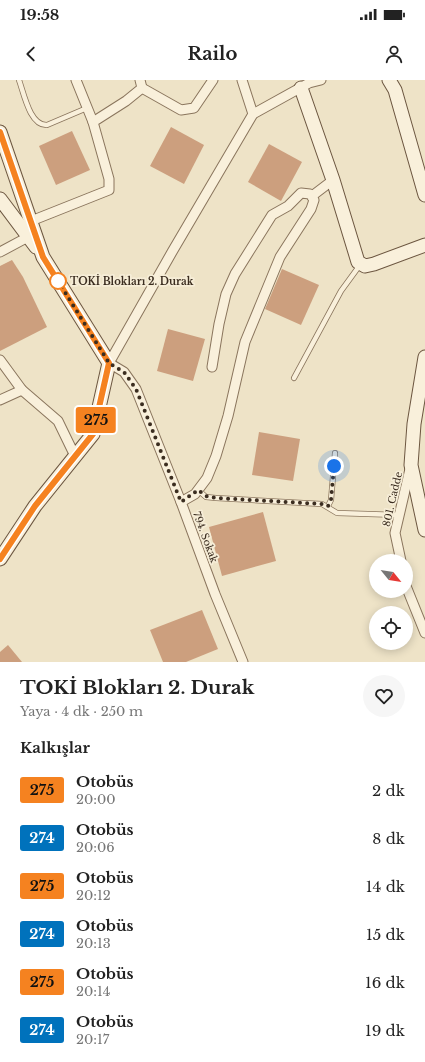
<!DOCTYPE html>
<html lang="tr">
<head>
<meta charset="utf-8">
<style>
	:root { --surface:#fff; --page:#f6f6f6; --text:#222; --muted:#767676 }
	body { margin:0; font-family:"Libre Baskerville",serif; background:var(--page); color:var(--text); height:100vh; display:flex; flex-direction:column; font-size:15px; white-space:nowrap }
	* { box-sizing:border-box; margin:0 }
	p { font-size:13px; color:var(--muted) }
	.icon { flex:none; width:22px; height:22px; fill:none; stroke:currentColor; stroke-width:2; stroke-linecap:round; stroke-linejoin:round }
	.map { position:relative; height:582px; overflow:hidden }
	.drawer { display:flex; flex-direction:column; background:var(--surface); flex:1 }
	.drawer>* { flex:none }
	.badge { padding:0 8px; border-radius:3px; font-size:14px; line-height:26px }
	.needle { width:26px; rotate:120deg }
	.fabs { position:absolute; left:369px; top:474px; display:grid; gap:8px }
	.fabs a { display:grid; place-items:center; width:44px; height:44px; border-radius:50%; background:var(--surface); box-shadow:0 2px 10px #0003; font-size:20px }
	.you { position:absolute; width:20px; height:20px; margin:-10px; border:3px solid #fff; border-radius:50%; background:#1a73e8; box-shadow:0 0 0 6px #1a73e833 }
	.map>.badge { position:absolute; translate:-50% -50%; box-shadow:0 0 0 2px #fff }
	h2 { padding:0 20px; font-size:15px; line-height:36px }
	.round { display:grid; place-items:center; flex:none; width:42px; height:42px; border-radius:21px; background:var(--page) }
	.overview { display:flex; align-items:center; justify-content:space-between; height:68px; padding:0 20px }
	h1 { font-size:19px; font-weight:700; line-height:30px }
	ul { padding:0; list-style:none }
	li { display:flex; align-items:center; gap:12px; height:48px; padding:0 20px }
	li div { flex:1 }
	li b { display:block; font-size:15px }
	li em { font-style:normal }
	li .badge { min-width:44px; font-weight:700; text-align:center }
	.status { display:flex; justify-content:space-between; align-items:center; height:28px; padding:0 20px; background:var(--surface); direction:ltr }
	.status svg { height:11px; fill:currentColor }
	header { display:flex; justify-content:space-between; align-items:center; height:52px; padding:0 20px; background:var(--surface); font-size:18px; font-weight:700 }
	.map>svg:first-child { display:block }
	.building { fill:#cc9f7e }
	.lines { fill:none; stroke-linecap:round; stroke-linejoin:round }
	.lane-casing { stroke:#8a755d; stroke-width:6 }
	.street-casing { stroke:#8a755d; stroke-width:11 }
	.secondary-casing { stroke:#6c5640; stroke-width:15 }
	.lane { stroke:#f9f0db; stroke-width:4.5 }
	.street { stroke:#f9f0db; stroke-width:9 }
	.secondary { stroke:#f9f0db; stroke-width:13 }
	.line-casing { stroke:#fff; stroke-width:9 }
	.line { stroke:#f58220; stroke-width:6 }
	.walk { stroke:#3b2d20; stroke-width:4; stroke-dasharray:0 7.2 }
	.stop-dot { fill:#fff; stroke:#f58220; stroke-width:2 }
	.labels { text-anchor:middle; stroke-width:3.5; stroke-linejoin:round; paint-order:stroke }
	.stop-label { font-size:10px; font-weight:bold; fill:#3b2d20; stroke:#f6edd7; text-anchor:start }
	.street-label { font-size:10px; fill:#3b2d20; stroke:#f6edd7 }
</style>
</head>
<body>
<div class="status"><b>19:58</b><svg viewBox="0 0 49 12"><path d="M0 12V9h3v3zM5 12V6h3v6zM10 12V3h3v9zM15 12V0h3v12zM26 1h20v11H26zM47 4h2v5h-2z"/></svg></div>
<header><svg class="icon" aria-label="back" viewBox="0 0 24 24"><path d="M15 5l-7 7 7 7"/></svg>Railo<svg class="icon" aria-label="person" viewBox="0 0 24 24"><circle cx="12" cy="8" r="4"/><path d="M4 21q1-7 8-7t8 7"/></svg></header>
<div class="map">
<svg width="425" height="582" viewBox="0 0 425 582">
	<rect width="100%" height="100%" fill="#eee3c7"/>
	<g class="building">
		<path d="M171,47L204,65L184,104L150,86Z"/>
		<path d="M72,51L90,90L56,105L39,66Z"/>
		<path d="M269,64L302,82L281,121L248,102Z"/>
		<path d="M12,180L23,197L47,247L0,271V186Z"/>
		<path d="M282,189L319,205L301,245L265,229Z"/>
		<path d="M168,249L205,259L193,301L157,291Z"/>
		<path d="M259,352L300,359L293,401L252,395Z"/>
		<path d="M263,432L276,481L222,496L209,447Z"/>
		<path d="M202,530L218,569L186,582H163L150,550Z"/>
		<path d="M8,565L22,582H0V572Z"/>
	</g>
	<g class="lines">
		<defs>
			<g id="lane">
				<path d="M19,0C24,14 30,46 47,45L87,28"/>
				<path d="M294,298L341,211L360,185"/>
				<path d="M198,410L206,417L216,418L322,424L337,433L399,435"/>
				<path d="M328,426L331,420L335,373"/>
			</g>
			<g id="street">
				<path d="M76,0L93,42"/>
				<path d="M242,0L253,34"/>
				<path d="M142,8L181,30L194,28L213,0"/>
				<path d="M312,116L333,100"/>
				<path d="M31,141L109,110V99L93,42L126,21L142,8L140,0"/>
				<path d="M0,172L28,157"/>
				<path d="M0,280L22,310L58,341L75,376"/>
				<path d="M0,320L22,310"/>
				<path d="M181,422L195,414L207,398L216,376L228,336L245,262L280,177L311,129L314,120L310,114L301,113L288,126L272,135L235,194L226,214L219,244L212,287"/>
				<path d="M401,481L395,453L410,389"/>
				<path d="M406,506L425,553"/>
				<path d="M243,582L215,514L181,422L136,309L124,292L109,283L172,172L253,34L309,3L321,0"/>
			</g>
			<g id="secondary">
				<path d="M389,0L395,10L425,115"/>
				<path d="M301,8L333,100L358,182L365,186L374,184L425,165"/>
				<path d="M0,52L43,177L109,283L93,354L35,426L0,479"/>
				<path d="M0,119L36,167"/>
				<path d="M425,277L414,344L411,385L425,450"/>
			</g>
		</defs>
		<use href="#lane" class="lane-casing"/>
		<use href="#street" class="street-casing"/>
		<use href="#secondary" class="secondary-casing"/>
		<use href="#lane" class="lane"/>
		<use href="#street" class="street"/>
		<use href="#secondary" class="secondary"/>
	</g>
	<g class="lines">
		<defs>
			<path id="line" d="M0,52L43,177L109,283L93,354L35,426L0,479"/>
		</defs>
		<use href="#line" class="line-casing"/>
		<use href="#line" class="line"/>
		<path class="walk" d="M58,201L109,283L124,292L136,309L181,422L198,410L206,416L216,418L322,424L328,426L331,420L334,386"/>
	</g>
	<circle class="stop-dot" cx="58" cy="201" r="8"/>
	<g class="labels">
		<g class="stop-label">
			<text x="70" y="205">TOKİ Blokları 2. Durak</text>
		</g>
		<g class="street-label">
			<text transform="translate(392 419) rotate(-77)" y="4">801. Cadde</text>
			<text transform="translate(206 457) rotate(70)" y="4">794. Sokak</text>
		</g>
	</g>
</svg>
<div class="fabs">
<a><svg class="needle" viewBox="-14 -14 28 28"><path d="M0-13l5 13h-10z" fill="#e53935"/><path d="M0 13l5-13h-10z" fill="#767676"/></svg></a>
<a><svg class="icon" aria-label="locate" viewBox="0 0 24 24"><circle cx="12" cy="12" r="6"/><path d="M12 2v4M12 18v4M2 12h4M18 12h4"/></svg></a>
</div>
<div class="you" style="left:334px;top:386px"></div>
<b class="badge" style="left:96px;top:340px;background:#f58220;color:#111">275</b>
</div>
<section class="drawer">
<div class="overview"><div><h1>TOKİ Blokları 2. Durak</h1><p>Yaya · 4 dk · 250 m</p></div><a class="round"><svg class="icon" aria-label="heart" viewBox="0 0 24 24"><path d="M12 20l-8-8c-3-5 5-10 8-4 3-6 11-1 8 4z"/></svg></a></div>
<h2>Kalkışlar</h2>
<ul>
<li><span class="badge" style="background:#f58220;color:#111">275</span><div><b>Otobüs</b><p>20:00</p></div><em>2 dk</em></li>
<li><span class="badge" style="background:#0072bc;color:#fff">274</span><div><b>Otobüs</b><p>20:06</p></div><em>8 dk</em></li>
<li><span class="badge" style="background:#f58220;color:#111">275</span><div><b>Otobüs</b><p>20:12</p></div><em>14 dk</em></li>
<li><span class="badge" style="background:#0072bc;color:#fff">274</span><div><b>Otobüs</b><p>20:13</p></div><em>15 dk</em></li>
<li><span class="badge" style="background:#f58220;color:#111">275</span><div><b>Otobüs</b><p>20:14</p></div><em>16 dk</em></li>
<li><span class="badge" style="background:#0072bc;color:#fff">274</span><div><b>Otobüs</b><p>20:17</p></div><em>19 dk</em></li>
</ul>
</section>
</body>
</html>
